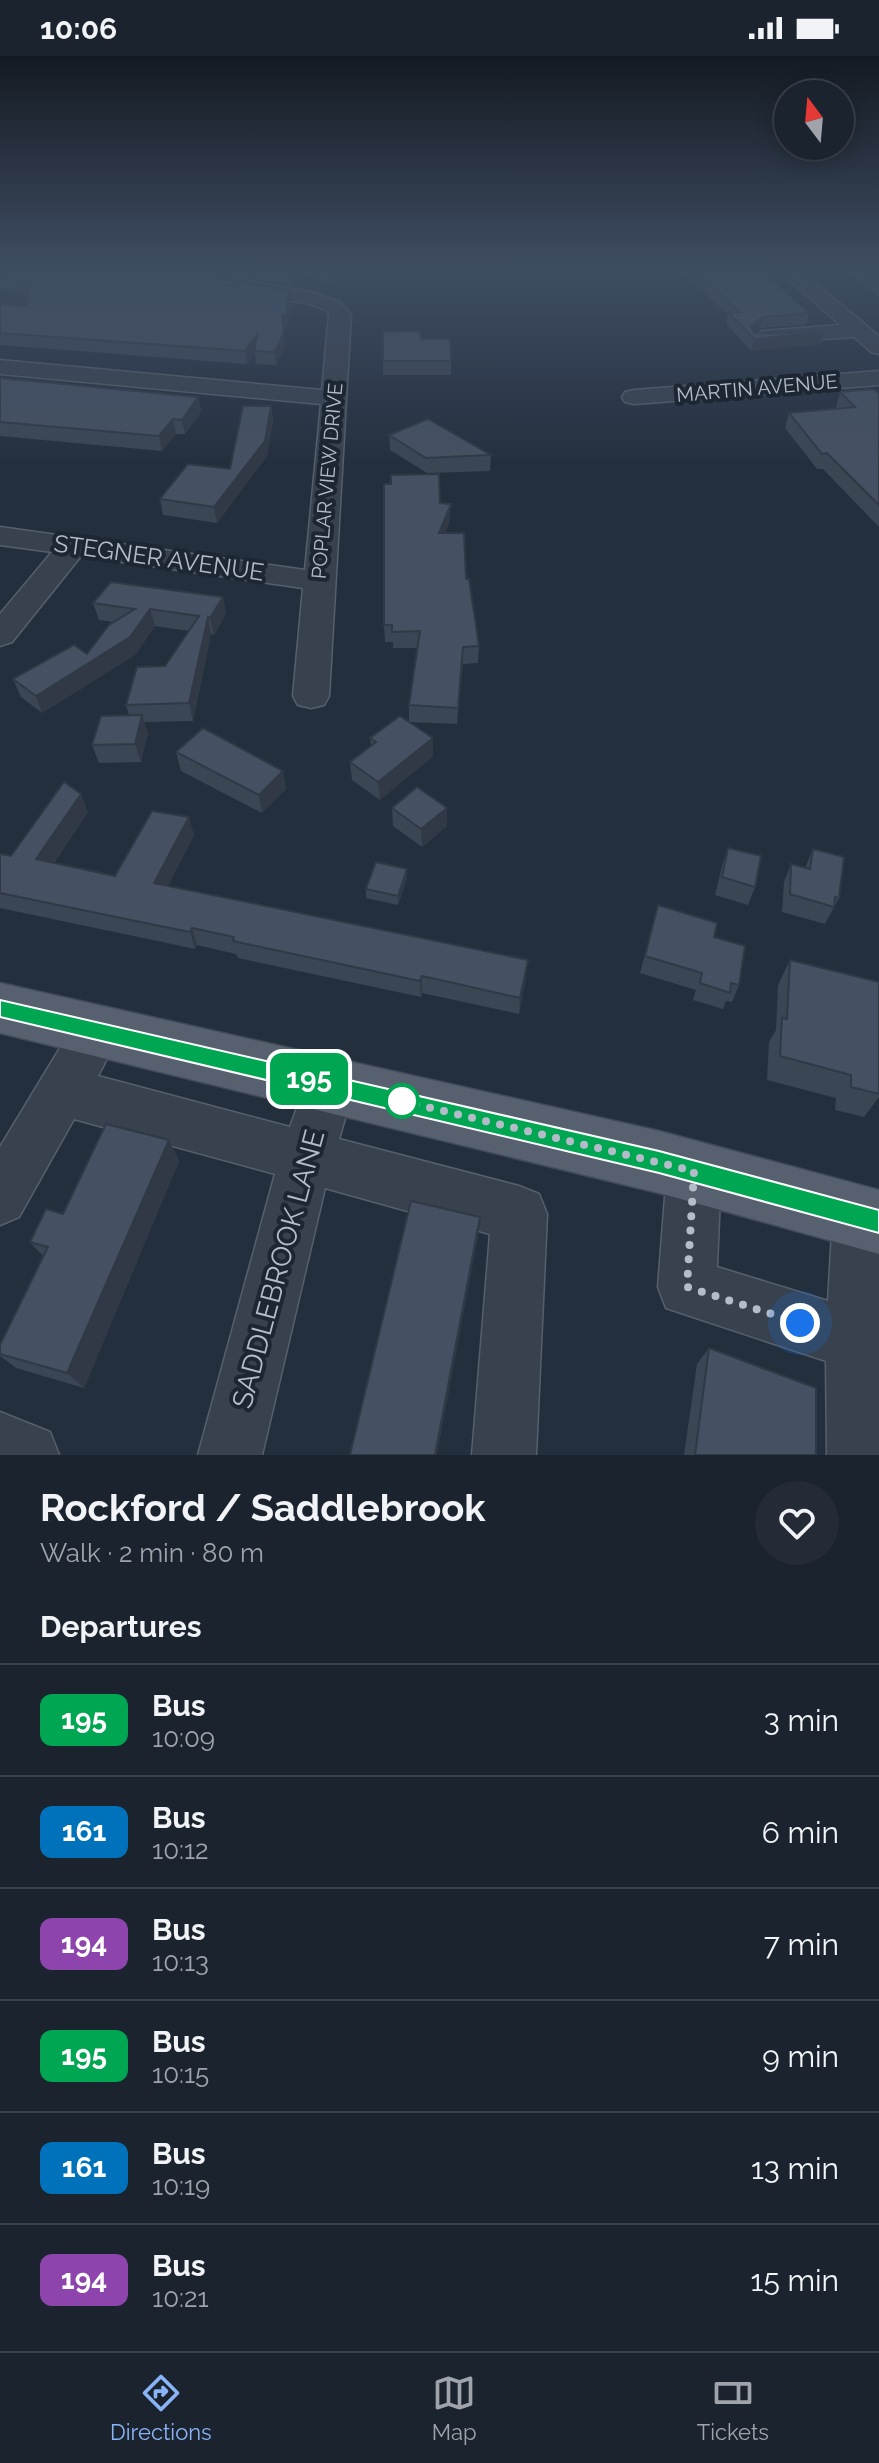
<!DOCTYPE html>
<html lang="en">
<head>
<meta charset="utf-8">
<style>
	:root { --surface:#1b232e; --page:#242b36; --text:#f1f3f6; --muted:#a0a4aa; --line:#39404a; --accent:#8ab4f8 }
	body { margin:0; font-family:Raleway,sans-serif; background:var(--page); color:var(--text); height:100vh; display:flex; flex-direction:column; font-size:30px; white-space:nowrap }
	* { box-sizing:border-box; margin:0 }
	p { font-size:26px; color:var(--muted) }
	.icon { flex:none; width:44px; height:44px; fill:none; stroke:currentColor; stroke-width:2; stroke-linecap:round; stroke-linejoin:round }
	.map { position:relative; height:1399px; overflow:hidden }
	.drawer { display:flex; flex-direction:column; background:var(--surface); flex:1 }
	.drawer>* { flex:none }
	.badge { padding:0 16px; border-radius:12px; font-size:28px; line-height:52px }
	.needle { width:52px; rotate:344deg }
	.controls { position:absolute; left:774px; top:24px; display:grid; gap:16px }
	.controls a { display:grid; place-items:center; width:80px; height:80px; border-radius:50%; background:var(--surface); box-shadow:0 4px 20px #0003,0 0 0 2px var(--line); font-size:40px }
	.you { position:absolute; width:40px; height:40px; margin:-20px; border:6px solid #fff; border-radius:50%; background:#1a73e8; box-shadow:0 0 0 12px #1a73e833 }
	.map>.badge { position:absolute; translate:-50% -50%; box-shadow:0 0 0 4px #fff }
	h2 { padding:0 40px; font-size:30px; line-height:72px }
	.round { display:grid; place-items:center; flex:none; width:84px; height:84px; border-radius:42px; background:var(--page) }
	.head { display:flex; align-items:center; justify-content:space-between; height:136px; padding:0 40px }
	h1 { font-size:38px; font-weight:700; line-height:60px }
	ul { padding:0; list-style:none }
	li { display:flex; align-items:center; gap:24px; height:112px; padding:0 40px; border-top:2px solid var(--line) }
	li div { flex:1 }
	li b { display:block; font-size:30px }
	li em { font-style:normal }
	li .badge { min-width:88px; font-weight:700; text-align:center }
	.status { display:flex; justify-content:space-between; align-items:center; height:56px; padding:0 40px; background:var(--surface); direction:ltr }
	.status svg { height:22px; fill:currentColor }
	.tabs { display:flex; justify-content:space-around; align-items:center; height:112px; border-top:2px solid var(--line); background:var(--surface); font-size:22px; color:var(--muted) }
	.tabs a { display:grid; justify-items:center; gap:4px }
	.tabs .selected { color:var(--accent) }
	.map>svg:first-child { display:block }
	.lines { fill:none; stroke-linecap:round; stroke-linejoin:round }
	.minor-casing { stroke:#565f6c; stroke-width:3 }
	.major-casing { stroke:#414a57; stroke-width:3 }
	.minor { fill:#38414e; fill-rule:evenodd }
	.major { fill:#56606e; fill-rule:evenodd }
	.wall { fill:#3b4654 }
	.shaded-wall { fill:#303945 }
	.building { fill:#455162; stroke:#303945; stroke-width:2 }
	.line { fill:#00a651; stroke:#fff; stroke-width:2 }
	.walk { stroke:#b4bcc9; stroke-width:8; stroke-dasharray:0 14.4 }
	.stop-dot { fill:#fff; stroke:#00a651; stroke-width:4 }
	.labels { text-anchor:middle; stroke-width:8; stroke-linejoin:round; paint-order:stroke }
	.far-street-label { font-size:20px; fill:#b4bcc9; stroke:#1d2633 }
	.street-label { font-size:24px; fill:#b4bcc9; stroke:#1d2633 }
	.near-street-label { font-size:28px; fill:#b4bcc9; stroke:#1d2633 }
</style>
</head>
<body>
<div class="status"><b>10:06</b><svg viewBox="0 0 49 12"><path d="M0 12V9h3v3zM5 12V6h3v6zM10 12V3h3v9zM15 12V0h3v12zM26 1h20v11H26zM47 4h2v5h-2z"/></svg></div>
<div class="map">
<svg width="879" height="1399" viewBox="0 0 879 1399">
	<rect width="100%" height="100%" fill="#242f3e"/>
	<g class="lines">
		<defs>
			<g id="minor">
				<path d="M146,213H186L315,237L340,246L351,259L329,640L324,649L311,652L298,649L293,640L303,532L81,500L12,586L0,590V558L52,496L0,489V471L305,514L321,348L0,318V304L322,334L329,259L326,254L310,248L156,219Z"/>
				<path d="M777,213H798L879,280V298L871,296L854,281L754,287L751,282L762,275L840,269Z"/>
				<path d="M879,315V329L634,348L625,346L622,341L625,336L634,334Z"/>
				<path d="M97,953L114,959L121,975L98,1020L290,1071L312,1011L330,1004L348,1011L355,1028L339,1083L519,1130L539,1138L547,1158L536,1399H472L490,1178L325,1132L262,1399H198L275,1118L74,1063L19,1161L0,1169V1091L80,959Z"/>
				<path d="M694,1088L713,1096L721,1115L717,1211L828,1245L833,1160L841,1140L861,1132L879,1140V1399H827L826,1305L666,1252L658,1231L667,1115L675,1096Z"/>
				<path d="M0,1356L50,1376L59,1399H0Z"/>
			</g>
			<path id="major" d="M0,927L659,1075L879,1134V1198L659,1137L0,977Z"/>
		</defs>
		<use href="#minor" class="minor-casing"/>
		<use href="#major" class="major-casing"/>
		<use href="#minor" class="minor"/>
		<use href="#major" class="major"/>
	</g>
	<g class="wall">
		<path d="M0,213L291,248L287,271L283,272L285,289L276,309L256,308L255,297L247,308L0,289V248L27,250L28,239L0,233Z"/>
		<path d="M200,213H353L331,227L296,219L294,230Z"/>
		<path d="M680,213H760L809,257L806,269L760,272L754,277L824,276L821,288L751,295L726,268L728,259Z"/>
		<path d="M839,213H879V240Z"/>
		<path d="M421,283L451,305V319H383V305Z"/>
		<path d="M0,322L198,341L201,356L185,378H176L162,395L0,380Z"/>
		<path d="M840,336L879,337V471L823,413H817L785,372L789,357L837,352L836,351Z"/>
		<path d="M271,350L273,365L267,400L217,467L163,459L160,443L230,413Z"/>
		<path d="M389,379L491,399L490,415L427,417L390,394Z"/>
		<path d="M440,447L450,464L445,477L466,523L479,590L478,607L463,608L457,668L409,666V649L417,592H393V586H385L384,569Z"/>
		<path d="M223,541L226,558L214,579L211,578L193,665L144,666L148,677L141,706L99,707L92,689L129,659L126,649L165,610L189,575L155,570L135,599L42,657L21,641L13,623L87,598L113,566L99,564L93,547Z"/>
		<path d="M370,682H433V700L380,744L352,724L350,706L371,690Z"/>
		<path d="M176,696L283,715L286,733L262,757L181,715Z"/>
		<path d="M392,752H447V770L422,791L393,770Z"/>
		<path d="M88,756L54,807L115,820L194,779L168,830L526,921L519,958L422,937L421,941L238,902L236,898L197,889L195,893L167,887L0,852V798L11,800Z"/>
		<path d="M728,792L755,831L748,849L715,839L722,810Z"/>
		<path d="M813,793L839,842L825,868L782,856L784,826L791,808L805,812Z"/>
		<path d="M407,822L398,849L366,842V833Z"/>
		<path d="M658,849L714,881L739,929L732,946L726,945L723,953L693,944L696,934L640,917Z"/>
		<path d="M790,904L879,926V1041L864,1061L835,1054L836,1042L767,1024L769,986L776,974L778,929Z"/>
		<path d="M169,1084L179,1105L84,1332L16,1312L0,1300V1289L43,1200L30,1186L63,1158Z"/>
		<path d="M709,1292L816,1399H684L697,1308Z"/>
	</g>
	<g class="shaded-wall">
		<path d="M294,213H295L296,219L294,230L293,218Z"/>
		<path d="M334,213H353L331,227L330,215Z"/>
		<path d="M290,235L291,248L287,271L283,272L282,259Z"/>
		<path d="M763,261L760,272L751,280V270Z"/>
		<path d="M284,276L285,289L276,309L275,296Z"/>
		<path d="M824,276L821,288L751,295L754,283Z"/>
		<path d="M258,277L255,297L247,308L245,295Z"/>
		<path d="M198,341L201,356L185,378L182,364Z"/>
		<path d="M271,350L273,365L267,400L217,467L214,451Z"/>
		<path d="M173,363L176,378L162,395L159,380Z"/>
		<path d="M451,448L450,464L439,493V477Z"/>
		<path d="M223,541L226,558L214,579L210,562Z"/>
		<path d="M150,553L155,570L135,599L42,657L36,640Z"/>
		<path d="M208,561L211,578L193,665L189,647Z"/>
		<path d="M463,591V608L457,668L458,652Z"/>
		<path d="M142,659L148,677L141,706L135,688Z"/>
		<path d="M433,682V700L380,744L378,726Z"/>
		<path d="M283,715L286,733L262,757L259,739Z"/>
		<path d="M81,738L88,756L44,821L36,803Z"/>
		<path d="M447,752V770L422,791L421,773Z"/>
		<path d="M189,761L194,779L161,844L154,827Z"/>
		<path d="M407,813V822L398,849V840Z"/>
		<path d="M192,872L197,889L195,893L190,876Z"/>
		<path d="M528,904L526,921L519,958L520,942Z"/>
		<path d="M422,920V937L421,941L420,925Z"/>
		<path d="M169,1084L179,1105L84,1332L67,1317Z"/>
		<path d="M480,1161L478,1181L437,1399H435Z"/>
	</g>
	<g class="building">
		<path d="M0,213H167L290,235L286,259H282L284,276L275,296L254,295L258,277L245,295L0,277V248L27,250L30,228L0,221Z"/>
		<path d="M263,213H294L293,218Z"/>
		<path d="M693,213H760L809,257L763,261L751,270L754,277L824,276L754,283L729,257L740,256Z"/>
		<path d="M858,213H879V227Z"/>
		<path d="M420,275L421,283H450L451,305H383V276Z"/>
		<path d="M0,322L198,341L182,364L173,363L159,380L0,366Z"/>
		<path d="M873,333L879,337V449L827,397L822,398L789,357L855,351L840,336Z"/>
		<path d="M243,350H271L265,385L214,451L160,443L188,408L230,413Z"/>
		<path d="M428,363L491,399L426,402L389,379Z"/>
		<path d="M439,418L440,447L451,448L439,477H464L466,523H469L479,590L463,591L458,652L409,649L420,575L392,576V569H384V428H391V419Z"/>
		<path d="M111,526L223,541L210,562L208,561L189,647L126,649L137,611L165,610L199,560L150,553L130,581L36,640L13,623L74,589L87,598L109,569L135,553L93,547Z"/>
		<path d="M142,659L135,688L92,689L101,660Z"/>
		<path d="M400,660L433,682L378,726L350,706L376,686L370,682Z"/>
		<path d="M203,672L283,715L259,739L176,696Z"/>
		<path d="M64,726L81,738L36,803L115,820L152,755L189,761L154,827L528,904L520,942L422,920L420,925L233,885L234,881L192,872L190,876L160,870L0,837V798L11,800Z"/>
		<path d="M417,731L447,752L421,773L392,752Z"/>
		<path d="M728,792L761,800L755,831L722,821Z"/>
		<path d="M813,793L844,801L839,842L835,841L834,851L790,838L791,808L810,813Z"/>
		<path d="M376,806L407,813L398,840L366,833Z"/>
		<path d="M658,849L717,867L714,881L745,890L739,929L731,927L730,937L700,927L702,917L645,900Z"/>
		<path d="M790,904L879,926V1038L851,1031V1019L780,1000L782,962L787,963Z"/>
		<path d="M106,1068L169,1084L67,1317L0,1298V1289L48,1191L30,1186L46,1153L63,1158Z"/>
		<path d="M411,1145L480,1161L435,1399H350Z"/>
		<path d="M709,1292L816,1332V1399H695Z"/>
	</g>
	<linearGradient id="sky" x2="0" y2="1"><stop stop-color="#141a22"/><stop offset="0.52" stop-color="#3f4d63"/><stop offset="1" stop-color="#3f4d63" stop-opacity="0"/></linearGradient>
	<rect width="879" height="409" fill="url(#sky)"/>
	<path class="line" d="M0,944L659,1095L879,1154V1177L659,1117L0,961Z"/>
	<g class="lines">
		<path class="walk" d="M402,1045L694,1115L687,1231L800,1267"/>
	</g>
	<circle class="stop-dot" cx="402" cy="1045" r="16"/>
	<g class="labels">
		<g class="far-street-label">
			<text transform="translate(757 332) rotate(-5)" y="7">MARTIN AVENUE</text>
			<text transform="translate(327 425) rotate(-85)" y="7">POPLAR VIEW DRIVE</text>
		</g>
		<g class="street-label">
			<text transform="translate(159 502) rotate(8)" y="8">STEGNER AVENUE</text>
		</g>
		<g class="near-street-label">
			<text transform="translate(278 1213) rotate(-75)" y="10">SADDLEBROOK LANE</text>
		</g>
	</g>
</svg>
<div class="controls">
<a><svg class="needle" viewBox="-14 -14 28 28"><path d="M0-13l5 13h-10z" fill="#e53935"/><path d="M0 13l5-13h-10z" fill="#a0a4aa"/></svg></a>
</div>
<div class="you" style="left:800px;top:1267px"></div>
<b class="badge" style="left:309px;top:1023px;background:#00a651;color:#fff">195</b>
</div>
<section class="drawer">
<div class="head"><div><h1>Rockford / Saddlebrook</h1><p>Walk · 2 min · 80 m</p></div><a class="round"><svg class="icon" aria-label="heart" viewBox="0 0 24 24"><path d="M12 20l-8-8c-3-5 5-10 8-4 3-6 11-1 8 4z"/></svg></a></div>
<h2>Departures</h2>
<ul>
<li><span class="badge" style="background:#00a651;color:#fff">195</span><div><b>Bus</b><p>10:09</p></div><em>3 min</em></li>
<li><span class="badge" style="background:#0072bc;color:#fff">161</span><div><b>Bus</b><p>10:12</p></div><em>6 min</em></li>
<li><span class="badge" style="background:#8e44ad;color:#fff">194</span><div><b>Bus</b><p>10:13</p></div><em>7 min</em></li>
<li><span class="badge" style="background:#00a651;color:#fff">195</span><div><b>Bus</b><p>10:15</p></div><em>9 min</em></li>
<li><span class="badge" style="background:#0072bc;color:#fff">161</span><div><b>Bus</b><p>10:19</p></div><em>13 min</em></li>
<li><span class="badge" style="background:#8e44ad;color:#fff">194</span><div><b>Bus</b><p>10:21</p></div><em>15 min</em></li>
</ul>
</section>
<nav class="tabs">
<a class="selected"><svg class="icon" aria-label="directions" viewBox="0 0 24 24"><path d="M12 3l9 9-9 9-9-9zM9 14v-3h6M13 9l2 2-2 2"/></svg>Directions</a>
<a><svg class="icon" aria-label="map" viewBox="0 0 24 24"><path d="M3 6l6-2 6 2 6-2v14l-6 2-6-2-6 2zM9 4v14M15 6v14"/></svg>Map</a>
<a><svg class="icon" aria-label="tickets" viewBox="0 0 24 24"><path d="M3 7h18v10H3zM15 7v10"/></svg>Tickets</a>
</nav>
</body>
</html>
